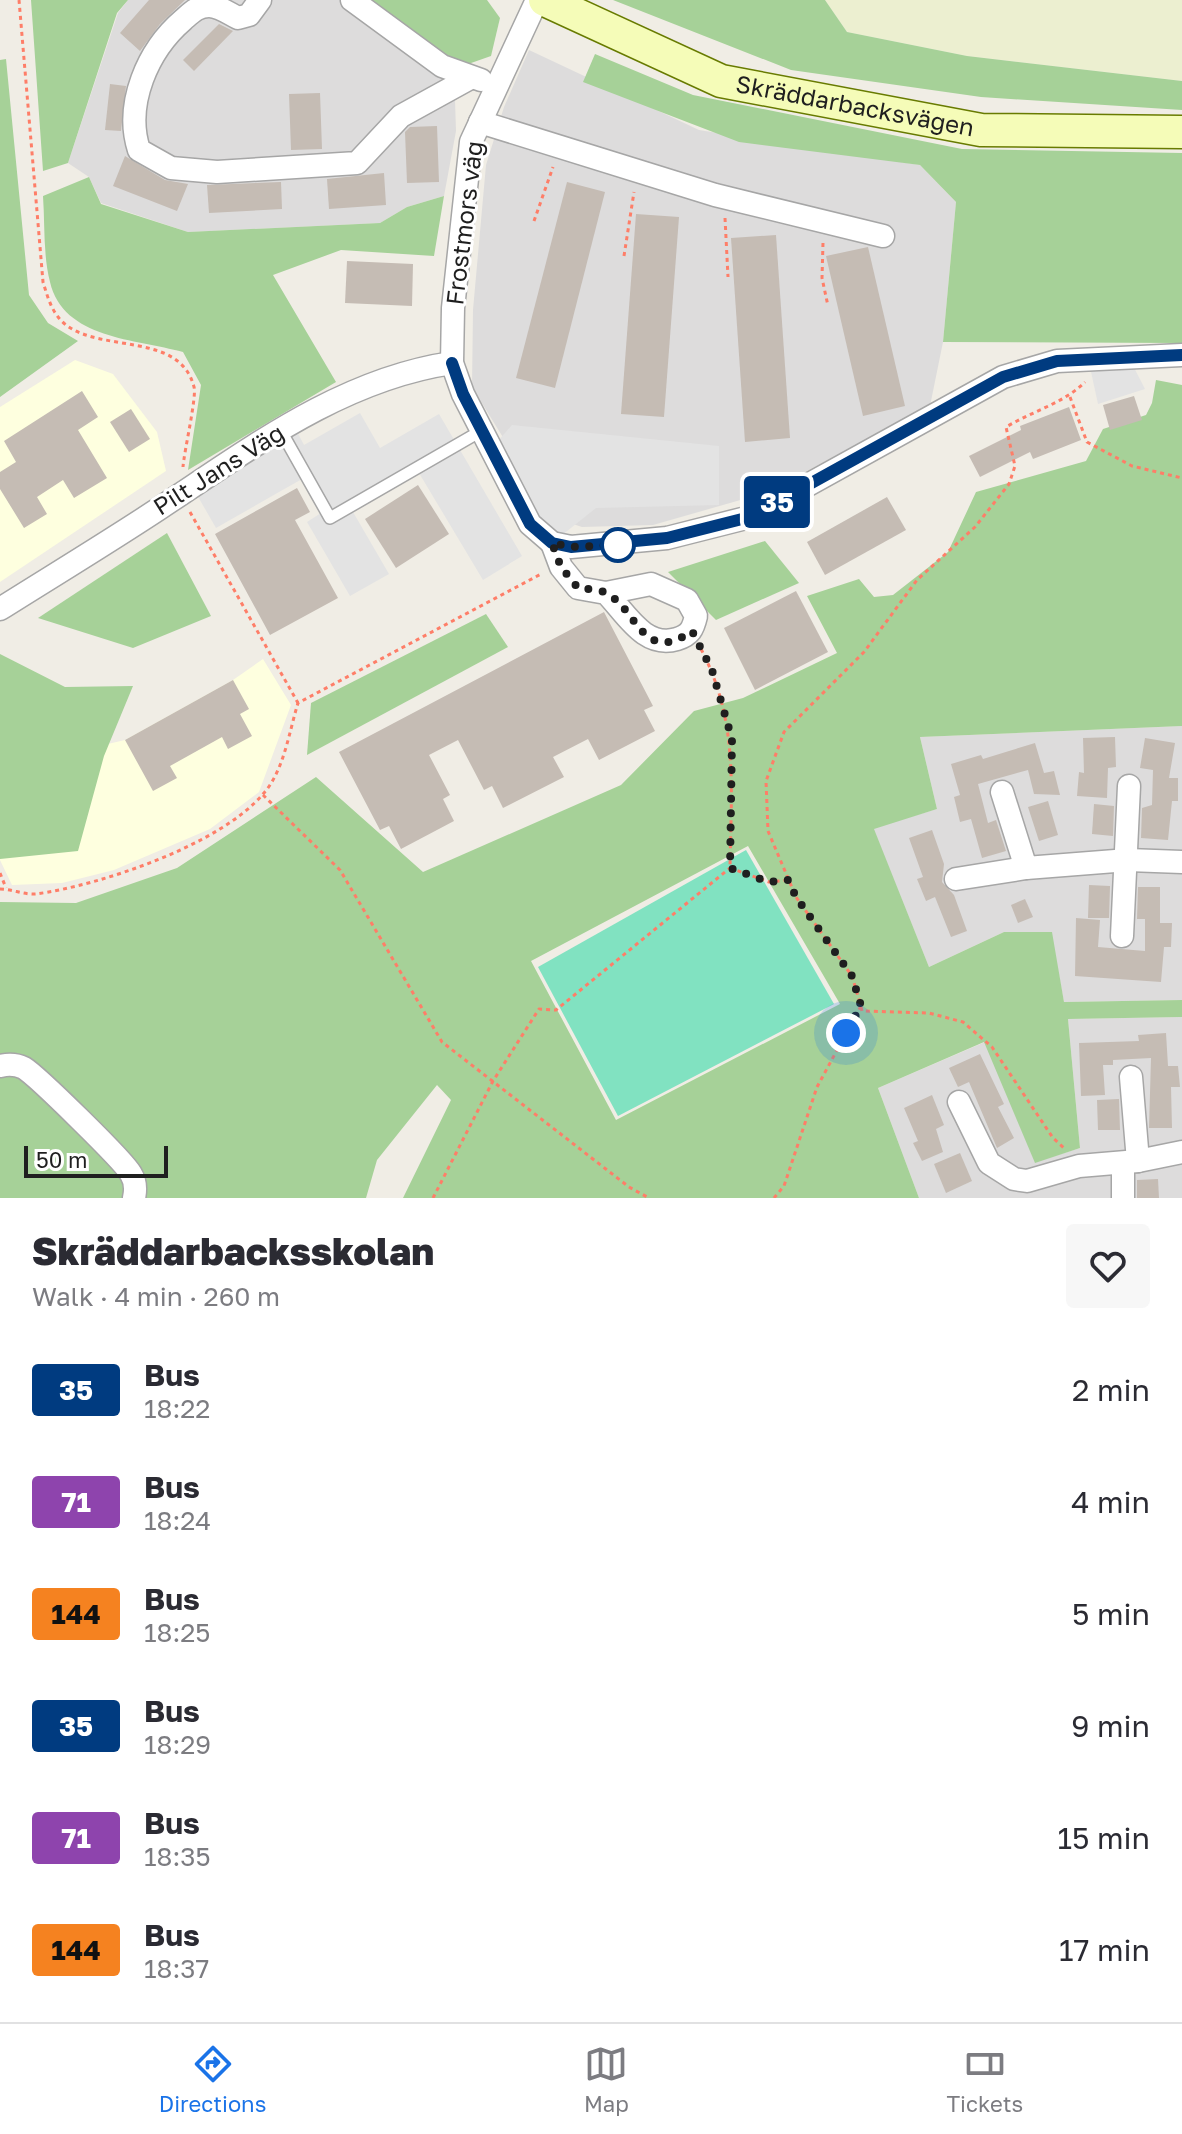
<!DOCTYPE html>
<html lang="en">
<head>
<meta charset="utf-8">
<style>
	:root { --surface:#fff; --page:#f7f7f7; --text:#2b2b33; --muted:#7c7c81; --line:#e1e1e2; --accent:#1a73e8 }
	body { margin:0; font-family:"Golos Text",sans-serif; background:var(--page); color:var(--text); height:100vh; display:flex; flex-direction:column; font-size:30px; white-space:nowrap }
	* { box-sizing:border-box; margin:0 }
	p { font-size:26px; color:var(--muted) }
	.icon { flex:none; width:44px; height:44px; fill:none; stroke:currentColor; stroke-width:2; stroke-linecap:round; stroke-linejoin:round }
	.map { position:relative; height:1198px; overflow:hidden }
	.drawer { display:flex; flex-direction:column; background:var(--surface); flex:1 }
	.drawer>* { flex:none }
	.badge { padding:0 16px; border-radius:6px; font-size:28px; line-height:52px }
	.scale { position:absolute; left:24px; bottom:20px; width:144px; box-sizing:border-box; padding-left:8px; border:4px solid #1f1f1f; border-top:0; font-size:22px; line-height:28px; white-space:nowrap; color:#1f1f1f; -webkit-text-stroke:6px #fff; paint-order:stroke }
	.you { position:absolute; width:40px; height:40px; margin:-20px; border:6px solid #fff; border-radius:50%; background:#1a73e8; box-shadow:0 0 0 12px #1a73e833 }
	.map>.badge { position:absolute; translate:-50% -50%; box-shadow:0 0 0 4px #fff }
	.round { display:grid; place-items:center; flex:none; width:84px; height:84px; border-radius:8px; background:var(--page) }
	.summary { display:flex; align-items:center; justify-content:space-between; height:136px; padding:0 32px }
	h1 { font-size:38px; font-weight:800; line-height:60px }
	ul { padding:0; list-style:none }
	li { display:flex; align-items:center; gap:24px; height:112px; padding:0 32px }
	li div { flex:1 }
	li b { display:block; font-size:30px }
	li em { font-style:normal }
	li .badge { min-width:88px; font-weight:700; text-align:center }
	.dock { display:flex; justify-content:space-around; align-items:center; height:112px; border-top:2px solid var(--line); background:var(--surface); font-size:22px; color:var(--muted) }
	.dock a { display:grid; justify-items:center; gap:4px }
	.dock .active { color:var(--accent) }
	.map>svg:first-child { display:block }
	.residential { fill:#dddcdc }
	.education { fill:#feffdf }
	.farmland { fill:#ecefd0 }
	.forest { fill:#a6d198; fill-rule:evenodd }
	.pitch { fill:#81e2c1 }
	.parking { fill:#e3e3e3 }
	.building { fill:#c5bcb4 }
	.lines { fill:none; stroke-linecap:round; stroke-linejoin:round }
	.lane-casing { stroke:#a6a6a6; stroke-width:14 }
	.street-casing { stroke:#a6a6a6; stroke-width:25 }
	.secondary-casing { stroke:#687b01; stroke-width:35 }
	.path { stroke:#fe7e68; stroke-width:3; stroke-dasharray:4 4; stroke-linecap:butt }
	.lane { stroke:#fff; stroke-width:11 }
	.street { stroke:#fff; stroke-width:22 }
	.secondary { stroke:#f5fcb8; stroke-width:32 }
	.line-casing { stroke:#fff; stroke-width:18 }
	.line { stroke:#003b80; stroke-width:12 }
	.walk { stroke:#1f1f1f; stroke-width:8; stroke-dasharray:0 14.4 }
	.stop-dot { fill:#fff; stroke:#003b80; stroke-width:4 }
	.labels { text-anchor:middle; stroke-width:6; stroke-linejoin:round; paint-order:stroke }
	.street-label { font-size:24px; fill:#1f1f1f; stroke:#fff }
</style>
</head>
<body>
<div class="map">
<svg width="1182" height="1198" viewBox="0 0 1182 1198">
	<rect width="100%" height="100%" fill="#f0ede5"/>
	<g class="residential">
		<path d="M128,0H362L454,69L456,131L444,196L407,207L380,223L188,232L101,203L89,177L68,163L118,13Z"/>
		<path d="M529,50L699,130L920,165L956,202L943,342L930,406L765,493L653,525L582,527L552,517L472,387L473,310L486,165L504,107Z"/>
		<path d="M1182,726V1000L1064,1002L1051,932H1004L929,967L873,828L937,809L920,737Z"/>
		<path d="M1182,1017V1198H919L878,1088L985,1042L1035,1162L1080,1148L1068,1019Z"/>
	</g>
	<g class="education">
		<path d="M75,360L113,374L157,432L166,471L0,582V407Z"/>
		<path d="M263,659L291,705L259,792L210,829L114,870L62,883L12,885L0,860V769L125,740L233,680Z"/>
	</g>
	<path class="farmland" d="M825,0H1182V81L967,56L847,32Z"/>
	<g class="forest">
		<path d="M31,0H128L117,13L68,163L43,171Z"/>
		<path d="M362,0H487L500,18L491,56L454,69Z"/>
		<path d="M613,0H825L847,32L967,56L1182,81V110L981,97L791,70Z"/>
		<path d="M595,54L693,95L962,149L1182,153V343L943,342L956,202L920,165L739,142L583,82Z"/>
		<path d="M6,59L29,295L48,323L78,341L0,397V60Z"/>
		<path d="M89,177L101,204L188,232L380,223L407,207L444,196L434,256L341,250L273,275L336,382L188,470L201,385L183,352C136,339 63,339 50,282C43,255 45,224 43,196Z"/>
		<path d="M1156,380L1182,385V726L920,737L937,809L874,829L929,967L1004,932H1052L1064,1002L1182,1000V1017L1068,1019L1080,1148L1035,1163L984,1042L878,1088L919,1198H403L451,1100L437,1085L377,1160L366,1198H0V902L76,903L177,868L316,777L423,872L621,785L694,711L743,698L837,653L807,596L859,579L874,597L893,595L948,552L976,492L1086,461L1103,429L1146,415L1152,403ZM748,846L840,1004L616,1120L531,961Z"/>
		<path d="M167,533L211,616L133,648L38,618Z"/>
		<path d="M765,541L799,583L716,620L668,572Z"/>
		<path d="M486,614L508,647L307,755L311,703Z"/>
		<path d="M0,654L65,687L133,686L104,756L78,851L0,859Z"/>
	</g>
	<path class="pitch" d="M746,850L834,1004L618,1116L538,967Z"/>
	<g class="parking">
		<path d="M1128,356L1145,389L1098,404L1088,358Z"/>
		<path d="M360,413L380,448L439,414L522,556L483,580L419,473L353,512L389,574L350,596L307,522L321,513L302,479L216,528L193,488L295,428L304,445Z"/>
		<path d="M512,425L719,446V505L596,508L552,543L490,450Z"/>
	</g>
	<g class="building">
		<path d="M149,0H185L160,24L140,51L120,33Z"/>
		<path d="M219,24L233,31L194,71L183,60Z"/>
		<path d="M110,84L126,86L121,131L105,130Z"/>
		<path d="M320,93L322,149L291,150L289,94Z"/>
		<path d="M437,126L439,182L407,183L405,132L410,127Z"/>
		<path d="M125,156L165,180L188,184L177,211L113,186Z"/>
		<path d="M384,173L386,205L329,209L327,179Z"/>
		<path d="M281,182L282,209L209,213L207,185Z"/>
		<path d="M567,182L605,192L555,388L516,378Z"/>
		<path d="M636,214L679,217L664,417L621,414Z"/>
		<path d="M776,235L790,438L745,442L731,238Z"/>
		<path d="M868,247L905,406L863,416L826,256Z"/>
		<path d="M347,261L413,264L412,306L345,303Z"/>
		<path d="M82,391L98,417L78,430L107,478L74,498L63,480L37,497L47,514L24,528L0,489V472L16,462L4,441Z"/>
		<path d="M1134,396L1142,420L1110,430L1103,405Z"/>
		<path d="M1069,407L1081,440L1033,459L1030,452L980,477L969,456L1021,430L1020,426Z"/>
		<path d="M131,409L150,439L129,452L110,422Z"/>
		<path d="M418,485L449,534L396,568L365,519Z"/>
		<path d="M297,488L310,512L295,520L338,598L270,635L215,534Z"/>
		<path d="M887,497L906,530L825,575L807,542Z"/>
		<path d="M796,591L828,652L755,690L724,628Z"/>
		<path d="M604,612L653,706L644,710L655,731L599,760L588,739L553,757L564,777L503,808L492,786L484,790L458,740L429,755L450,795L443,799L454,821L401,849L389,826L380,830L339,752Z"/>
		<path d="M233,680L249,709L240,714L252,736L228,749L222,737L170,766L177,778L153,791L125,740Z"/>
		<path d="M1115,737L1116,767L1108,768L1107,798L1077,796L1079,772L1084,773L1083,738Z"/>
		<path d="M1145,738L1175,743L1169,778H1178V801H1172L1168,840L1141,838L1142,808L1152,805L1153,770L1140,768Z"/>
		<path d="M1035,743L1044,773L1054,771L1060,795L1034,794L1028,770L978,784L988,823L996,820L1006,851L982,858L971,819L960,822L954,797L960,795L951,764L981,755L983,759Z"/>
		<path d="M1048,801L1058,835L1039,841L1028,807Z"/>
		<path d="M1094,804L1114,806L1113,836L1092,834Z"/>
		<path d="M932,830L944,864L942,882L954,895L967,931L951,937L935,897L926,901L917,879L923,877L909,838Z"/>
		<path d="M1089,885L1110,886L1109,918H1088Z"/>
		<path d="M1138,887H1160V923H1172L1171,947H1164L1161,982L1075,976L1076,918L1100,920L1098,947L1145,951V919H1137Z"/>
		<path d="M1025,899L1033,917L1018,923L1011,905Z"/>
		<path d="M1166,1033L1168,1066H1178L1180,1087H1171L1172,1128H1149L1151,1058L1113,1060V1065H1103L1105,1095L1081,1096L1079,1043L1139,1041L1138,1035Z"/>
		<path d="M980,1054L1004,1104L998,1107L1014,1138L997,1148L969,1082L958,1087L949,1068Z"/>
		<path d="M932,1095L944,1125L936,1129L943,1152L922,1161L913,1143L918,1141L904,1108Z"/>
		<path d="M1119,1099L1120,1130H1098L1097,1100Z"/>
		<path d="M960,1153L972,1181L946,1193L934,1164Z"/>
		<path d="M1158,1179L1159,1198H1137V1180Z"/>
	</g>
	<g class="lines">
		<defs>
			<path id="lane" d="M281,431L330,518L481,431"/>
			<g id="street">
				<path d="M260,0L249,15L238,18C230,14 219,6 209,6C197,6 191,13 183,20C148,50 124,104 139,150L171,168L217,172L357,163L401,116L470,78"/>
				<path d="M352,0L442,66L481,80"/>
				<path d="M537,0L471,142L453,308L452,363L463,394L530,524L552,543L571,547L667,538L750,517L1003,377L1057,361L1182,355"/>
				<path d="M480,122L715,195L883,236"/>
				<path d="M552,543L561,567L578,588L606,593L651,584L687,600L696,616C693,629 690,635 677,639C644,649 626,613 606,593"/>
				<path d="M0,609C54,575 107,543 160,508C251,448 342,379 452,363"/>
				<path d="M1002,792L1026,868L1128,860L1182,862"/>
				<path d="M956,879L1026,868"/>
				<path d="M1122,936L1129,786"/>
				<path d="M0,1066C8,1064 16,1064 24,1068C37,1076 124,1161 131,1174C136,1182 136,1189 134,1198"/>
				<path d="M1131,1077L1138,1161"/>
				<path d="M959,1102L989,1163L1014,1179L1027,1181L1079,1166L1138,1161L1182,1152"/>
				<path d="M1123,1163V1198"/>
			</g>
			<g id="secondary">
				<path id="s1" d="M545,0L721,81L981,130L1182,132"/>
			</g>
		</defs>
		<use href="#lane" class="lane-casing"/>
		<use href="#street" class="street-casing"/>
		<use href="#secondary" class="secondary-casing"/>
		<g class="path">
			<path d="M19,0L43,282C48,298 52,314 66,325C103,353 180,332 194,387C197,396 184,452 183,467"/>
			<path d="M725,218L728,277"/>
			<path d="M534,221L553,167"/>
			<path d="M823,243L822,278L828,306"/>
			<path d="M624,256L634,192"/>
			<path d="M1070,397L1087,442L1132,466L1182,478"/>
			<path d="M190,512L298,703"/>
			<path d="M701,649C739,722 731,789 730,868"/>
			<path d="M263,795L340,870L442,1042L629,1187L649,1198"/>
			<path d="M730,868L769,882L788,880"/>
			<path d="M0,873L6,888"/>
			<path d="M0,889C12,889 24,895 36,894C101,885 220,845 263,794C284,771 289,732 298,703L541,574"/>
			<path d="M861,1007L862,1011L929,1013L963,1022L992,1047L1053,1138L1064,1148"/>
			<path d="M433,1198L493,1081L539,1009L556,1010L730,868"/>
			<path d="M774,1198L784,1186L817,1087L861,1006L852,976L796,897L768,831L766,781L784,732L864,652L917,580L975,527L1009,484L1015,466L1006,427C1033,411 1064,403 1085,382"/>
		</g>
		<use href="#lane" class="lane"/>
		<use href="#street" class="street"/>
		<use href="#secondary" class="secondary"/>
	</g>
	<g class="lines">
		<defs>
			<path id="line" d="M452,363L463,394L530,524L552,543L571,547L667,538L750,517L1003,377L1057,361L1182,355"/>
		</defs>
		<use href="#line" class="line-casing"/>
		<use href="#line" class="line"/>
		<path class="walk" d="M618,545L571,547L552,543L561,567L578,588C586,589 596,589 604,592C638,607 641,667 692,631L712,670L732,739L730,868L769,882L788,880L796,897L852,976L861,1006L846,1033"/>
	</g>
	<circle class="stop-dot" cx="618" cy="545" r="16"/>
	<g class="labels">
		<g class="street-label">
			<text dy="8" stroke="none"><textPath href="#s1" startOffset="330">Skräddarbacksvägen</textPath></text>
			<text transform="translate(465 223) rotate(-83)" y="8">Frostmors väg</text>
			<text transform="translate(219 470) rotate(-32)" y="8">Pilt Jans Väg</text>
		</g>
	</g>
</svg>
<div class="scale">50 m</div>
<div class="you" style="left:846px;top:1033px"></div>
<b class="badge" style="left:777px;top:502px;background:#003b80;color:#fff">35</b>
</div>
<section class="drawer">
<div class="summary"><div><h1>Skräddarbacksskolan</h1><p>Walk · 4 min · 260 m</p></div><a class="round"><svg class="icon" aria-label="heart" viewBox="0 0 24 24"><path d="M12 20l-8-8c-3-5 5-10 8-4 3-6 11-1 8 4z"/></svg></a></div>
<ul>
<li><span class="badge" style="background:#003b80;color:#fff">35</span><div><b>Bus</b><p>18:22</p></div><em>2 min</em></li>
<li><span class="badge" style="background:#8e44ad;color:#fff">71</span><div><b>Bus</b><p>18:24</p></div><em>4 min</em></li>
<li><span class="badge" style="background:#f58220;color:#111">144</span><div><b>Bus</b><p>18:25</p></div><em>5 min</em></li>
<li><span class="badge" style="background:#003b80;color:#fff">35</span><div><b>Bus</b><p>18:29</p></div><em>9 min</em></li>
<li><span class="badge" style="background:#8e44ad;color:#fff">71</span><div><b>Bus</b><p>18:35</p></div><em>15 min</em></li>
<li><span class="badge" style="background:#f58220;color:#111">144</span><div><b>Bus</b><p>18:37</p></div><em>17 min</em></li>
</ul>
</section>
<nav class="dock">
<a class="active"><svg class="icon" aria-label="directions" viewBox="0 0 24 24"><path d="M12 3l9 9-9 9-9-9zM9 14v-3h6M13 9l2 2-2 2"/></svg>Directions</a>
<a><svg class="icon" aria-label="map" viewBox="0 0 24 24"><path d="M3 6l6-2 6 2 6-2v14l-6 2-6-2-6 2zM9 4v14M15 6v14"/></svg>Map</a>
<a><svg class="icon" aria-label="tickets" viewBox="0 0 24 24"><path d="M3 7h18v10H3zM15 7v10"/></svg>Tickets</a>
</nav>
</body>
</html>
